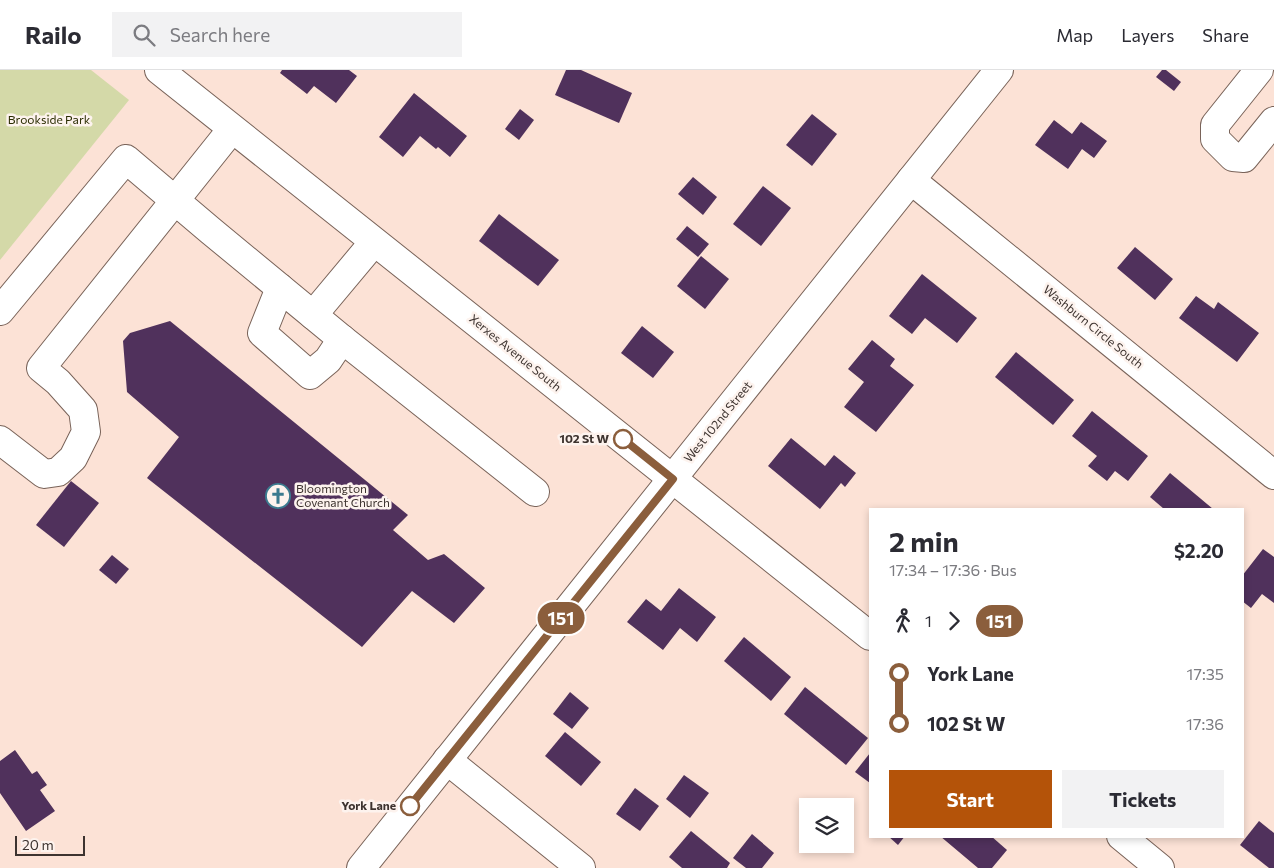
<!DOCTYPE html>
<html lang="en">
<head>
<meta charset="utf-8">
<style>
	:root { --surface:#fff; --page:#f2f2f3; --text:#2b2b33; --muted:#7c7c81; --line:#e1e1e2; --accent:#b45309 }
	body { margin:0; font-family:Commissioner,sans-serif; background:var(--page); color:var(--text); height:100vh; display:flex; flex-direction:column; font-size:19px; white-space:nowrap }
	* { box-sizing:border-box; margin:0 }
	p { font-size:16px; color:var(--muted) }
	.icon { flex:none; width:28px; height:28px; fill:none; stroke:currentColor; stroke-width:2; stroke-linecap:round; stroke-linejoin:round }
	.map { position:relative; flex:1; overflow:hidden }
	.drawer { position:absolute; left:869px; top:438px; width:375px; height:330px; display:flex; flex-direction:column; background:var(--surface); border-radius:0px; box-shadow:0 2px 8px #0003 }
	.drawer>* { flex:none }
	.badge { padding:0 10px; border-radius:16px; font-size:18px; line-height:32px }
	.tools { position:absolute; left:799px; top:728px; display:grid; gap:10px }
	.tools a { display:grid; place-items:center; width:55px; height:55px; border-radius:0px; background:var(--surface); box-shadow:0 2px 8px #0003; font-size:25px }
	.scale { position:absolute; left:15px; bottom:12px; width:70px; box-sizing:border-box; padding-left:5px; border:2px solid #3d332f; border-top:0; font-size:14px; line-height:18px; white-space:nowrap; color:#3d332f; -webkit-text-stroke:4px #fdf3ee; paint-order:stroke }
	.map>.badge { position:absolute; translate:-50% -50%; box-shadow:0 0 0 2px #fff }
	.legs { display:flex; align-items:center; gap:8px; height:55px; padding:0 20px; font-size:16px }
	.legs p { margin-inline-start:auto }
	.head { display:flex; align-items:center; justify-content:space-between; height:85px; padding:0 20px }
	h1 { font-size:28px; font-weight:700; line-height:38px }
	.primary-button { display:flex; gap:10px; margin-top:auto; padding:10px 20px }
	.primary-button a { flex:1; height:58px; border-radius:0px; background:var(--accent); color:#fff; font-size:20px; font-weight:700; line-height:58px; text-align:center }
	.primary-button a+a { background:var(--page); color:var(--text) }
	ul { padding:0 20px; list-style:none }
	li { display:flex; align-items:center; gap:18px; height:50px; font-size:19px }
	li i { display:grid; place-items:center; width:8px; height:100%; margin:0 6px; background:currentColor }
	li i::after { content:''; width:12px; height:12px; margin:-6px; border:4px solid; border-radius:50%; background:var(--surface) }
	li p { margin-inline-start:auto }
	li:first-child i { background:linear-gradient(#0000 50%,currentColor 0) }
	li:last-child i { background:linear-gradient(currentColor 50%,#0000 0) }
	header { display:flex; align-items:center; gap:30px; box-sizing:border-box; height:70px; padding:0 25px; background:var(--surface); border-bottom:1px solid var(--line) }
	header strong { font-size:24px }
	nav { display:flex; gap:28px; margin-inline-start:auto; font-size:18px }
	.search { width:350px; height:45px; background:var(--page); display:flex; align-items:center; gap:12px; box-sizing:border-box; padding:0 18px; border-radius:0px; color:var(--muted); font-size:19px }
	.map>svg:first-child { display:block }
	.green { fill:#d4d9a8 }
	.building { fill:#50315c }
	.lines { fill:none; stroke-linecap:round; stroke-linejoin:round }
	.minor-casing { stroke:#796359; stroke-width:30 }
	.minor { stroke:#fff; stroke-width:28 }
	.line-1-casing { stroke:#fff; stroke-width:11 }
	.line-1 { stroke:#8b5e3c; stroke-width:8 }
	.stop-1-dot { fill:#fff; stroke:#8b5e3c; stroke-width:2.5 }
	.labels { text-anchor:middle; stroke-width:5; stroke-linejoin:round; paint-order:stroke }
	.park-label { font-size:12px; fill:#2a2c00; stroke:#fdf3ee }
	.street-label { font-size:12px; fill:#3d332f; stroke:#fdf3ee }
	.stop-label { font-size:12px; font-weight:bold; fill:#3d332f; stroke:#fdf3ee; text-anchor:end }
	.poi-label { font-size:12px; fill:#3d332f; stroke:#fdf3ee; text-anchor:start }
</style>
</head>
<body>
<header>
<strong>Railo</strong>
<div class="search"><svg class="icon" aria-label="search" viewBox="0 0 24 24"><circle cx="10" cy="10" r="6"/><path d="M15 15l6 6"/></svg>Search here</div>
<nav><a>Map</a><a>Layers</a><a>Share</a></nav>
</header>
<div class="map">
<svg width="1274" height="798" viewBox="0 0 1274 798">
	<rect width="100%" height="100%" fill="#fce2d6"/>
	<path class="green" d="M0,0H91L129,30L0,190Z"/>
	<g class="building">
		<path d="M282,0H349L357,6L336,33L314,16L307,24L280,3Z"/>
		<path d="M566,0H581L632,23L619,53L555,25Z"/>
		<path d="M1162,0H1166L1181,12L1174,21L1156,7Z"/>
		<path d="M414,23L467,66L450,87L438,77L436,79L420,66L403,87L379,67Z"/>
		<path d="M520,39L534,50L519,70L505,59Z"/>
		<path d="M812,44L837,64L812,96L786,75Z"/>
		<path d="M1054,50L1072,64L1081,52L1107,71L1094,88L1082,79L1068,99L1035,75Z"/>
		<path d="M693,107L717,127L703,145L678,124Z"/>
		<path d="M763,116L791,138L761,176L733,154Z"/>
		<path d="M499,144L559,190L538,216L479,171Z"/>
		<path d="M687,156L709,174L698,187L676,169Z"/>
		<path d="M1135,177L1173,209L1155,230L1117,198Z"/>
		<path d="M701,186L729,209L705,239L677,216Z"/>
		<path d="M922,204L977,248L957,273L925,248L912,264L889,246Z"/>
		<path d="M1196,226L1214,239L1218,232L1259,263L1237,292L1179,248Z"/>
		<path d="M170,251L408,445L393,460L428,490L444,484L485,518L454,553L412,521L362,577L147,408L179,367L127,322L123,271L130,263Z"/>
		<path d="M642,256L674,282L653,308L621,283Z"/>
		<path d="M872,270L895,289L890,296L914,315L876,362L844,337L864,312L848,299Z"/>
		<path d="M1016,282L1074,330L1053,355L995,307Z"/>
		<path d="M1092,341L1148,386L1128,411L1115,401L1107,411L1088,396L1097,386L1072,366Z"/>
		<path d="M791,368L825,396L834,385L856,403L845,417L841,413L820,439L768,396Z"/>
		<path d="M1170,403L1213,439H1164L1150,427Z"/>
		<path d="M71,411L99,433L64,477L36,455Z"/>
		<path d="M1263,479L1274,487V533L1262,524L1251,538L1242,531V506Z"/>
		<path d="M112,485L129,499L116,514L99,500Z"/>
		<path d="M679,518L716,547L697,572L680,558L663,580L627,552L646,529L661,541Z"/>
		<path d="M744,567L791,607L771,631L724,591Z"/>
		<path d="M805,617L868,668L846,695L784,644Z"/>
		<path d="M570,622L589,638L572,659L553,644Z"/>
		<path d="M565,662L601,692L581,716L545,686Z"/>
		<path d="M15,680L32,704L37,701L47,715L40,720L55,741L26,761L0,723V691Z"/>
		<path d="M870,683V713L855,702Z"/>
		<path d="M684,705L709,723L690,748L666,729Z"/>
		<path d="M635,718L659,736L640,761L616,744Z"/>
		<path d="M1259,751L1274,763V798H1269L1240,775Z"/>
		<path d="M691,761L730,793L727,798H682L669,787Z"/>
		<path d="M752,764L774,783L762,798H746L733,788Z"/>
		<path d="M888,766H905L898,775Z"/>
		<path d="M940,766H991L1007,780L992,798H978Z"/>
	</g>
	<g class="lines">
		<defs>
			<g id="minor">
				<path d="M159,0L870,566"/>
				<path d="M1259,0L1215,55V69L1233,87L1244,88L1274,51"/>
				<path d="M911,110L1274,405"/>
				<path d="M280,218L262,263L310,305L328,290L342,269"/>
				<path d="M0,241L126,89L211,161L342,269L535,422"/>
				<path d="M313,245L374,172"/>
				<path d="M0,370L44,404L58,402L73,388L86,362L83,340L58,312L41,298L232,59"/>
				<path d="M447,690L581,798"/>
				<path d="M1121,766L1160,798"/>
				<path d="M361,798L999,0"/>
			</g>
		</defs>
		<use href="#minor" class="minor-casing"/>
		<use href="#minor" class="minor"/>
	</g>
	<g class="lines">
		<defs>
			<path id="line-1" d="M410,736L673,409L623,369"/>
		</defs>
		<use href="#line-1" class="line-1-casing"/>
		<use href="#line-1" class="line-1"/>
	</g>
	<defs>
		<symbol id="church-ring" viewBox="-11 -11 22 22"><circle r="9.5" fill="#fdf3ee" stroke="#3b7a8f" stroke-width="1.5"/><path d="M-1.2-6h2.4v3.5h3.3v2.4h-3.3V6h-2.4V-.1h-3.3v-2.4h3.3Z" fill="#3b7a8f"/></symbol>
	</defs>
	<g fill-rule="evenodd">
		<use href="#church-ring" x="264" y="412" width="28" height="28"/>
	</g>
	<g class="stop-1-dot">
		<circle cx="623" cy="369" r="9"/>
		<circle cx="410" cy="736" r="9"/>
	</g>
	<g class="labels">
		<g class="park-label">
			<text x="49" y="54">Brookside Park</text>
		</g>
		<g class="street-label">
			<text transform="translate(1093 257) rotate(39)" y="4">Washburn Circle South</text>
			<text transform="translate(515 283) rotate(39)" y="4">Xerxes Avenue South</text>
			<text transform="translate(718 352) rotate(-51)" y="4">West 102nd Street</text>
		</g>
		<g class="stop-label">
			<text x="609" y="373">102 St W</text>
			<text x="396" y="740">York Lane</text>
		</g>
		<g class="poi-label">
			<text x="296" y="423">Bloomington<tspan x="296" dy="14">Covenant Church</tspan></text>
		</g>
	</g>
</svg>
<div class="tools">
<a><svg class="icon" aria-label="layers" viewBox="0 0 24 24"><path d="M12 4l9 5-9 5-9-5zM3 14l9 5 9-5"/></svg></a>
</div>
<div class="scale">20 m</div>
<b class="badge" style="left:561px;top:548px;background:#8b5e3c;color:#fff">151</b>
<section class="drawer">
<div class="head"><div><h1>2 min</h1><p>17:34 – 17:36 · Bus</p></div><b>$2.20</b></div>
<div class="legs"><svg class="icon" aria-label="walk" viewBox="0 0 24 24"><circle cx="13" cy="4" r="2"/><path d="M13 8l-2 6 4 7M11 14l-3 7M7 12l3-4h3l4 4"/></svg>1<svg class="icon" aria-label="forward" viewBox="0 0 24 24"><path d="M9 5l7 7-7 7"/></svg><b class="badge" style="background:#8b5e3c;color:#fff">151</b></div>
<ul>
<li><i style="color:#8b5e3c"></i><b>York Lane</b><p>17:35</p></li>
<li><i style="color:#8b5e3c"></i><b>102 St W</b><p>17:36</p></li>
</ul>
<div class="primary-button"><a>Start</a><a>Tickets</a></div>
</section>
</div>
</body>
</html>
